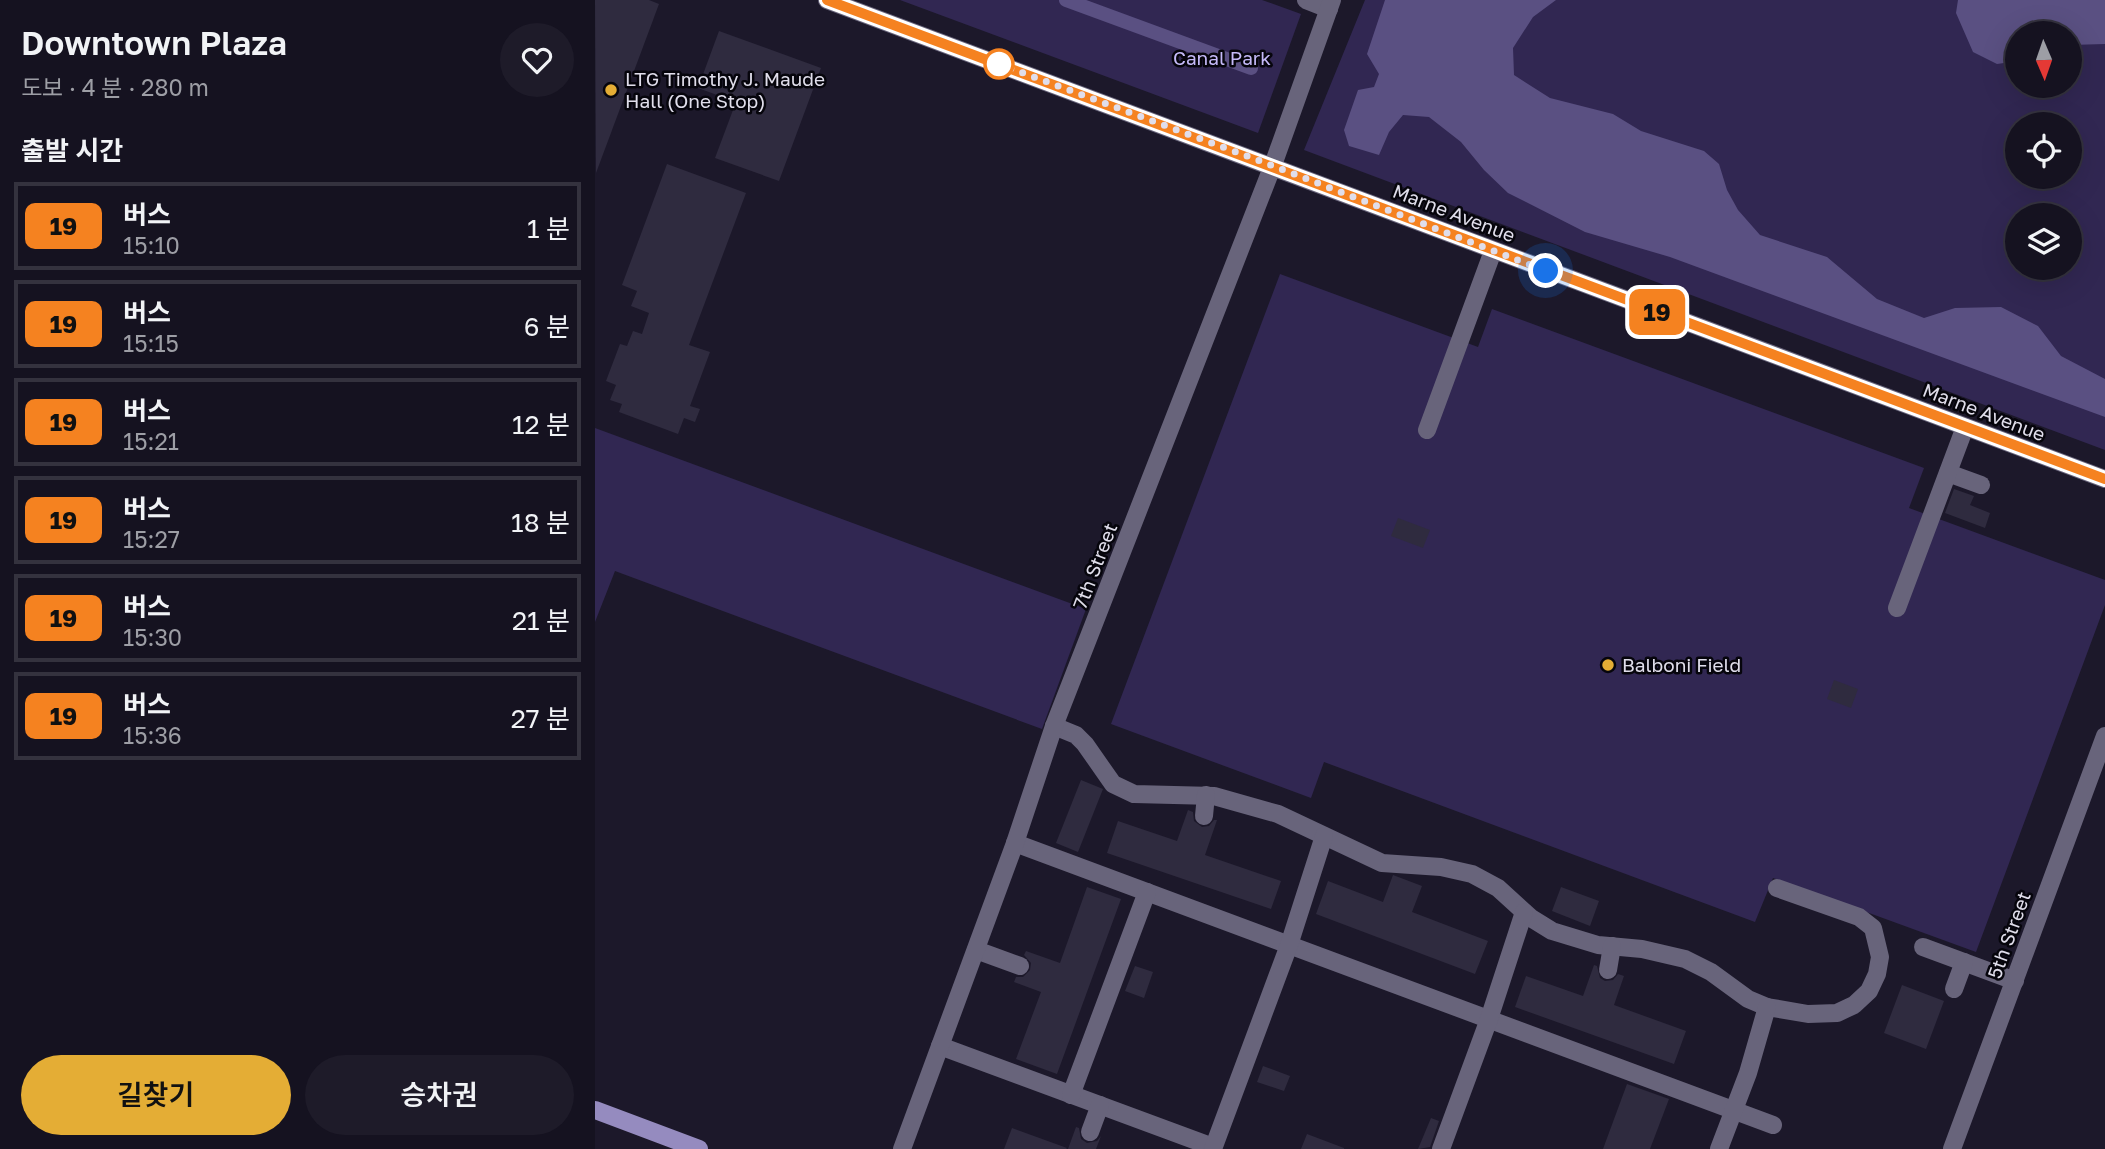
<!DOCTYPE html>
<html lang="ko">
<head>
<meta charset="utf-8">
<style>
	:root { --surface:#151220; --page:#1e1b29; --text:#f1f3f6; --muted:#9d9ea5; --line:#34323e; --accent:#e4ad35 }
	body { margin:0; font-family:"Golos Text","Noto Sans KR",sans-serif; background:var(--page); color:var(--text); height:100vh; display:flex; flex-direction:column; font-size:26px; white-space:nowrap }
	* { box-sizing:border-box; margin:0 }
	p { font-size:23px; color:var(--muted) }
	.icon { flex:none; width:38px; height:38px; fill:none; stroke:currentColor; stroke-width:2; stroke-linecap:round; stroke-linejoin:round }
	.map { position:relative; flex:1; overflow:hidden }
	.panel { display:flex; flex-direction:column; background:var(--surface); width:595px }
	.panel>* { flex:none }
	.badge { padding:0 14px; border-radius:10px; font-size:24px; line-height:46px }
	.needle { width:46px; rotate:178deg }
	.fabs { position:absolute; left:1410px; top:21px; display:grid; gap:14px }
	.fabs a { display:grid; place-items:center; width:77px; height:77px; border-radius:50%; background:var(--surface); box-shadow:0 7px 28px #0002,0 0 0 2px var(--line); font-size:35px }
	.you { position:absolute; width:35px; height:35px; margin:-18px; border:5px solid #fff; border-radius:50%; background:#1a73e8; box-shadow:0 0 0 10px #1a73e833 }
	.map>.badge { position:absolute; translate:-50% -50%; box-shadow:0 0 0 4px #fff }
	h2 { padding:0 21px; font-size:26px; line-height:63px }
	.round { display:grid; place-items:center; flex:none; width:74px; height:74px; border-radius:37px; background:var(--page) }
	.summary { display:flex; align-items:center; justify-content:space-between; height:119px; padding:0 21px }
	h1 { font-size:33px; font-weight:600; line-height:52px }
	.button { display:flex; gap:14px; margin-top:auto; padding:14px 21px }
	.button a { flex:1; height:80px; border-radius:42px; background:var(--accent); color:#111; font-size:28px; font-weight:600; line-height:80px; text-align:center }
	.button a+a { background:var(--page); color:var(--text) }
	ul { padding:0; list-style:none }
	li { display:flex; align-items:center; gap:21px; height:88px; margin:0 14px 10px; padding:0 7px; border:4px solid var(--line); border-radius:0px }
	li div { flex:1 }
	li b { display:block; font-size:26px }
	li em { font-style:normal }
	li .badge { min-width:77px; font-weight:700; text-align:center }
	main { display:flex; flex:1; min-height:0 }
	.map>svg:first-child { display:block }
	.green { fill:#312752; fill-rule:evenodd }
	.water { fill:#5a5082 }
	.lines { fill:none; stroke-linecap:round; stroke-linejoin:round }
	.canal { stroke:#5a5082; stroke-width:14 }
	.building { fill:#2f2b3f }
	.minor { stroke:#68647b; stroke-width:18 }
	.major { stroke:#958bbf; stroke-width:18 }
	.line-casing { stroke:#fff; stroke-width:16 }
	.line { stroke:#f58220; stroke-width:10 }
	.walk { stroke:#e0deeb; stroke-width:7; stroke-dasharray:0 12.6 }
	.stop-dot { fill:#fff; stroke:#f58220; stroke-width:3.5 }
	.poi-dot { fill:#e4ad35; stroke:#06050c; stroke-width:2.5 }
	.labels { text-anchor:middle; stroke-width:5; stroke-linejoin:round; paint-order:stroke }
	.park-label { font-size:19px; fill:#c5baf9; stroke:#06050c }
	.poi-label { font-size:19px; fill:#e0deeb; stroke:#06050c; text-anchor:start }
	.street-label { font-size:19px; fill:#e0deeb; stroke:#06050c }
</style>
</head>
<body>
<main>
<section class="panel">
<div class="summary"><div><h1>Downtown Plaza</h1><p>도보 · 4 분 · 280 m</p></div><a class="round"><svg class="icon" aria-label="heart" viewBox="0 0 24 24"><path d="M12 20l-8-8c-3-5 5-10 8-4 3-6 11-1 8 4z"/></svg></a></div>
<h2>출발 시간</h2>
<ul>
<li><span class="badge" style="background:#f58220;color:#111">19</span><div><b>버스</b><p>15:10</p></div><em>1 분</em></li>
<li><span class="badge" style="background:#f58220;color:#111">19</span><div><b>버스</b><p>15:15</p></div><em>6 분</em></li>
<li><span class="badge" style="background:#f58220;color:#111">19</span><div><b>버스</b><p>15:21</p></div><em>12 분</em></li>
<li><span class="badge" style="background:#f58220;color:#111">19</span><div><b>버스</b><p>15:27</p></div><em>18 분</em></li>
<li><span class="badge" style="background:#f58220;color:#111">19</span><div><b>버스</b><p>15:30</p></div><em>21 분</em></li>
<li><span class="badge" style="background:#f58220;color:#111">19</span><div><b>버스</b><p>15:36</p></div><em>27 분</em></li>
</ul>
<div class="button"><a>길찾기</a><a>승차권</a></div>
</section>
<div class="map">
<svg width="1510" height="1149" viewBox="0 0 1510 1149">
	<rect width="100%" height="100%" fill="#1c182a"/>
	<g class="green">
		<path d="M305,0H667L706,14L663,133Z"/>
		<path d="M770,0H1510V450L709,150ZM1423,33H1475V86H1423ZM1423,124H1475V177H1423ZM1423,215H1475V268H1423Z"/>
		<path d="M685,274L883,347L897,309L1329,468L1314,508L1510,580V605L1381,952L1178,878L1160,922L729,762L716,798L516,724Z"/>
		<path d="M0,428L491,609L447,729L20,571L0,622Z"/>
	</g>
	<g class="water">
		<path d="M790,0H961L938,17L918,48L919,75L955,98L1018,114L1046,131L1109,151L1124,164L1132,190L1143,210L1165,235L1232,257L1282,299L1329,318L1360,308L1406,307L1443,326L1466,356L1510,379V417L1075,257L990,232L913,193L889,170L866,142L834,117L808,115L794,132L784,155L754,146L749,130L763,90L779,87L784,74L772,54Z"/>
		<path d="M1363,0H1510V44L1475,45V33H1423V61L1402,64L1378,52L1361,13Z"/>
	</g>
	<g class="lines">
		<path class="canal" d="M471,0L656,68"/>
	</g>
	<g class="building">
		<path d="M0,0H54L64,4L1,173Z"/>
		<path d="M124,31L226,68L184,181L120,158L141,102L103,88Z"/>
		<path d="M72,164L151,193L94,345L115,352L95,406L105,409L100,422L89,418L83,434L24,412L27,404L15,400L21,385L11,381L25,344L32,346L38,331L47,334L54,313L36,306L42,291L27,285Z"/>
		<path d="M1359,489L1379,496L1375,505L1395,513L1390,528L1350,513Z"/>
		<path d="M803,518L835,530L828,548L796,536Z"/>
		<path d="M1239,680L1263,689L1256,708L1232,699Z"/>
		<path d="M486,780L508,789L483,852L461,843Z"/>
		<path d="M593,810L598,812L599,821L607,827L614,826L619,820H622L610,855L686,881L676,909L512,853L523,821L582,841Z"/>
		<path d="M798,875L827,886L817,912L893,941L880,974L721,914L733,881L788,902Z"/>
		<path d="M492,887L526,899L462,1074L421,1059L446,992L419,982L421,977H428L435,970L436,963L429,955L431,951L465,963Z"/>
		<path d="M966,887L1004,901L995,926L957,911Z"/>
		<path d="M999,965L1002,966L1005,978L1010,981L1018,980L1023,974L1029,976L1019,1005L1091,1031L1079,1064L920,1007L931,976L988,996Z"/>
		<path d="M540,966L558,972L549,998L530,991Z"/>
		<path d="M1307,985L1349,1001L1331,1049L1289,1033Z"/>
		<path d="M668,1066L695,1076L689,1091L662,1082Z"/>
		<path d="M1032,1084L1074,1099L1055,1149H1008Z"/>
		<path d="M836,1118L844,1121L835,1147L823,1149Z"/>
		<path d="M481,1127L484,1128L486,1139L492,1143L502,1141L506,1136L501,1149H473Z"/>
		<path d="M417,1128L472,1148L471,1149H409Z"/>
		<path d="M712,1134L749,1148V1149H706Z"/>
	</g>
	<g class="lines">
		<g class="minor">
			<path d="M232,0C659,158 1084,321 1510,479"/>
			<path d="M711,0L734,9"/>
			<path d="M832,430L898,251"/>
			<path d="M1353,473L1386,485"/>
			<path d="M1302,608L1370,427"/>
			<path d="M459,726L481,735L490,744L518,784L539,794L619,796L683,814L787,863L846,867L877,874L903,888L936,918L957,931L1003,945L1047,949L1090,959L1116,972L1153,999L1172,1007L1213,1014L1242,1013L1259,1005L1274,991L1282,974L1285,957L1278,928L1264,917L1182,888"/>
			<path d="M609,816L611,795"/>
			<path d="M420,843L1178,1125"/>
			<path d="M1328,947L1420,981"/>
			<path d="M381,950L425,966"/>
			<path d="M1013,970L1017,946"/>
			<path d="M1359,989L1369,962"/>
			<path d="M345,1046L618,1147"/>
			<path d="M476,1095L552,892"/>
			<path d="M495,1132L505,1105"/>
			<path d="M307,1149L420,843L459,726L678,165L737,0"/>
			<path d="M618,1149L694,945L729,836"/>
			<path d="M846,1149L894,1019L929,912"/>
			<path d="M1124,1149L1153,1073L1172,1007"/>
			<path d="M1357,1149L1510,736"/>
		</g>
		<path class="major" d="M0,1110L104,1149"/>
	</g>
	<g class="lines">
		<defs>
			<path id="line" d="M232,0C659,158 1083,321 1510,479"/>
		</defs>
		<use href="#line" class="line-casing"/>
		<use href="#line" class="line"/>
		<path class="walk" d="M404,64L660,159L951,271"/>
	</g>
	<circle class="stop-dot" cx="404" cy="64" r="14"/>
	<g class="poi-dot">
		<circle cx="16" cy="90" r="7"/>
		<circle cx="1013" cy="665" r="7"/>
	</g>
	<g class="labels">
		<g class="park-label">
			<text x="627" y="65">Canal Park</text>
		</g>
		<g class="poi-label">
			<text x="30" y="86">LTG Timothy J. Maude<tspan x="30" dy="22">Hall (One Stop)</tspan></text>
			<text x="1027" y="672">Balboni Field</text>
		</g>
		<g class="street-label">
			<text transform="translate(859 213) rotate(21)" y="7">Marne Avenue</text>
			<text transform="translate(1389 412) rotate(21)" y="7">Marne Avenue</text>
			<text transform="translate(500 566) rotate(-69)" y="7">7th Street</text>
			<text transform="translate(1414 935) rotate(-70)" y="7">5th Street</text>
		</g>
	</g>
</svg>
<div class="fabs">
<a><svg class="needle" viewBox="-14 -14 28 28"><path d="M0-13l5 13h-10z" fill="#e53935"/><path d="M0 13l5-13h-10z" fill="#9d9ea5"/></svg></a>
<a><svg class="icon" aria-label="locate" viewBox="0 0 24 24"><circle cx="12" cy="12" r="6"/><path d="M12 2v4M12 18v4M2 12h4M18 12h4"/></svg></a>
<a><svg class="icon" aria-label="layers" viewBox="0 0 24 24"><path d="M12 4l9 5-9 5-9-5zM3 14l9 5 9-5"/></svg></a>
</div>
<div class="you" style="left:951px;top:271px"></div>
<b class="badge" style="left:1062px;top:312px;background:#f58220;color:#111">19</b>
</div>
</main>
</body>
</html>
